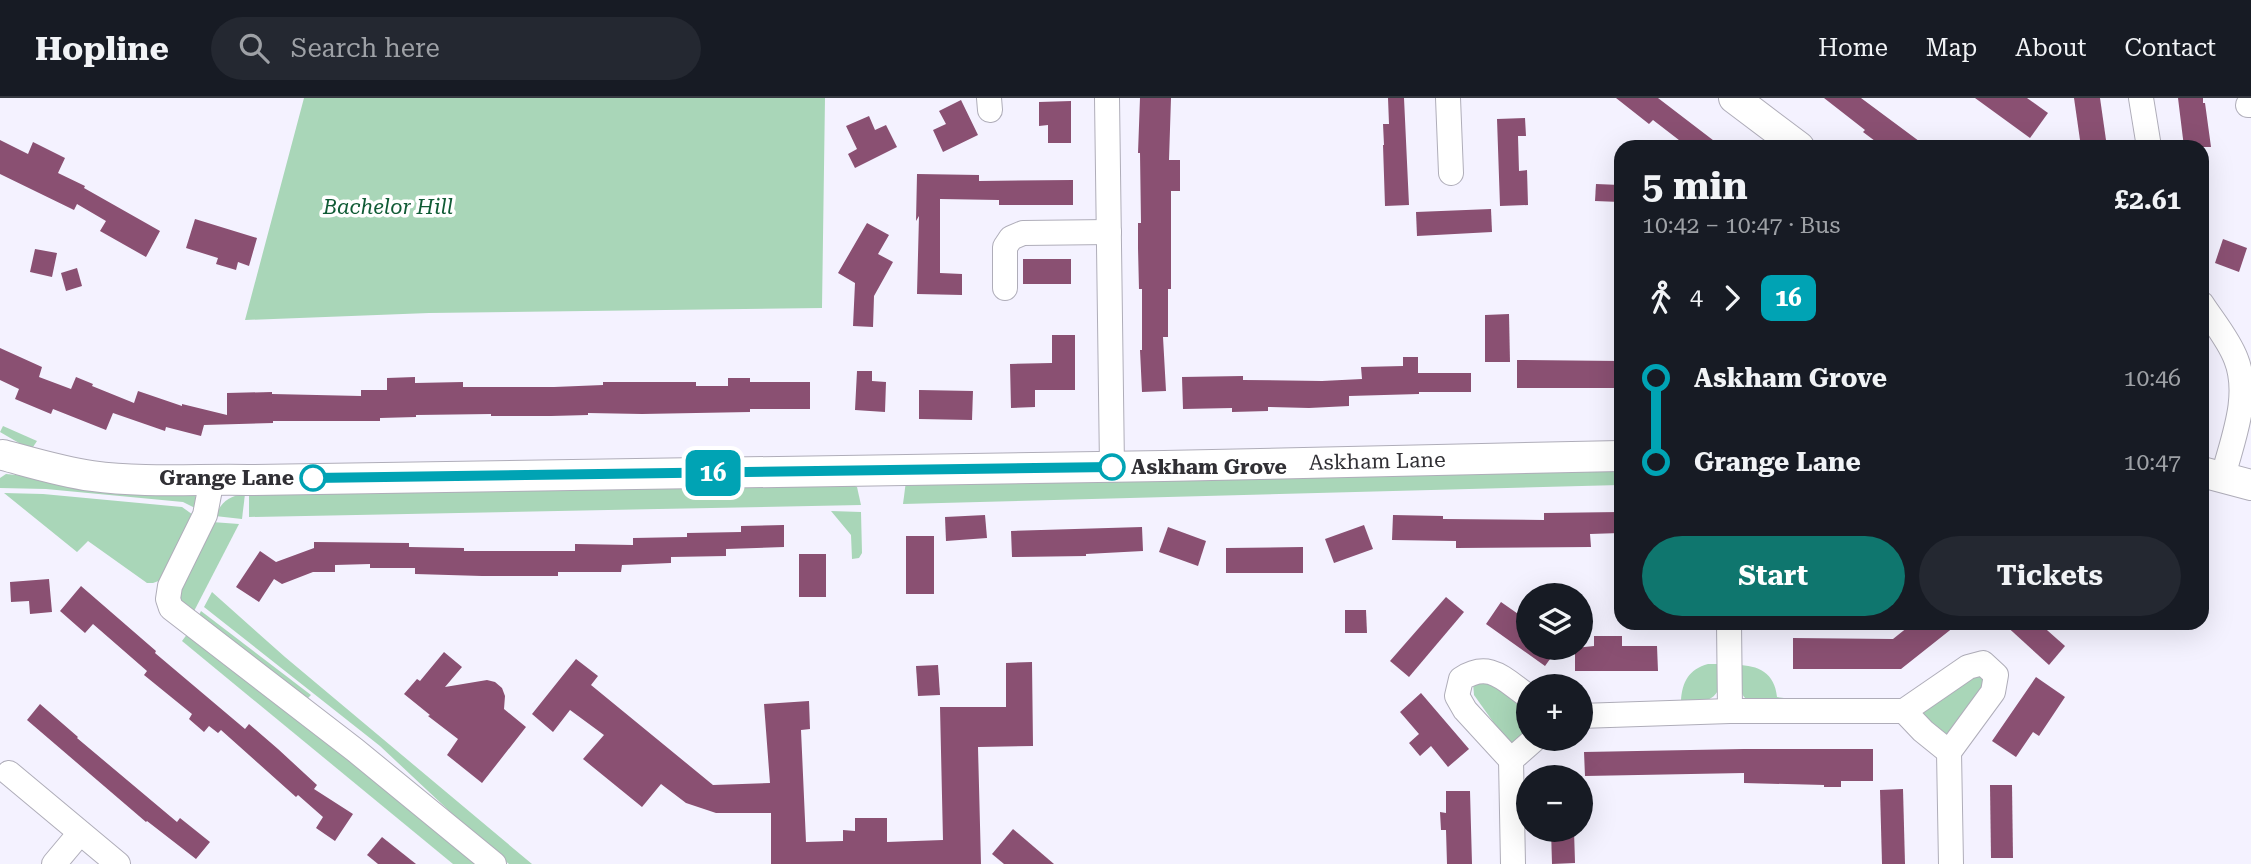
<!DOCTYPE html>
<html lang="en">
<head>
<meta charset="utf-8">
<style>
	:root { --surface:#171b24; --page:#242831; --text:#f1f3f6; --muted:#9ea1a6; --line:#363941; --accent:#0f766e }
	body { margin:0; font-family:"Roboto Serif",serif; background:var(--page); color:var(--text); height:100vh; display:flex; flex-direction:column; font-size:26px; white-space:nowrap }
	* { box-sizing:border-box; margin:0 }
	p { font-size:23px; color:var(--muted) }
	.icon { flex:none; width:38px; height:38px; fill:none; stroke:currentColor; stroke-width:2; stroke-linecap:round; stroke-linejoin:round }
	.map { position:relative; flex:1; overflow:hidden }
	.panel { position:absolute; left:1614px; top:42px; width:595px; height:490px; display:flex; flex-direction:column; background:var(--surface); border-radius:21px; box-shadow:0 7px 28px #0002 }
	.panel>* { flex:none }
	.badge { padding:0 14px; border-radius:10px; font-size:24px; line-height:46px }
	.buttons { position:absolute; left:1516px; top:485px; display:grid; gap:14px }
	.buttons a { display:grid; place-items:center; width:77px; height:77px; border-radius:50%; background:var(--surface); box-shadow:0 7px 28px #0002; font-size:35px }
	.map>.badge { position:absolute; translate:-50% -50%; box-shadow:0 0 0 4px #fff }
	.legs { display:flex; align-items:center; gap:10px; height:77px; padding:0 28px; font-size:23px }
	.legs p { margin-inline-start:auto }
	.head { display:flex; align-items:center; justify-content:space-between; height:119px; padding:0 28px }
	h1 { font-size:38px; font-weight:700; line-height:52px }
	.cta { display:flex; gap:14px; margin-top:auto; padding:14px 28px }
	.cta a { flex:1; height:80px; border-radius:42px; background:var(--accent); color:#fff; font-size:28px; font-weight:700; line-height:80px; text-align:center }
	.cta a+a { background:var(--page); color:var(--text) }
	ul { padding:0 28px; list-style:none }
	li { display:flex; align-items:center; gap:24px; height:84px; font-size:26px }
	li i { display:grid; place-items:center; width:10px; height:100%; margin:0 9px; background:currentColor }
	li i::after { content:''; width:18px; height:18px; margin:-9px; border:5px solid; border-radius:50%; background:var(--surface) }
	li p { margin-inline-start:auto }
	li:first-child i { background:linear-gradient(#0000 50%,currentColor 0) }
	li:last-child i { background:linear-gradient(currentColor 50%,#0000 0) }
	header { display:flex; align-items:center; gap:42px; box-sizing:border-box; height:98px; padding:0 35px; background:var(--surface); border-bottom:2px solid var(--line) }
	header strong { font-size:33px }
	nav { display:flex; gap:38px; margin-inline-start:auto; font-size:24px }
	.search { width:490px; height:63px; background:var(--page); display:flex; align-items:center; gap:18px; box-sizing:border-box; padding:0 24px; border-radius:38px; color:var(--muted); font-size:26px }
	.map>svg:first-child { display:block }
	.green { fill:#a9d6b8 }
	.building { fill:#8a5072 }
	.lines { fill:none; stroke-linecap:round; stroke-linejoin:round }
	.minor-casing { stroke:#afadb9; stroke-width:26 }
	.tertiary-casing { stroke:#afadb9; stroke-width:32 }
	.minor { stroke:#fff; stroke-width:24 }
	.tertiary { stroke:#fff; stroke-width:30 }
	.line-1-casing { stroke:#fff; stroke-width:16 }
	.line-1 { stroke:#00a3b4; stroke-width:10 }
	.stop-1-dot { fill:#fff; stroke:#00a3b4; stroke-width:3.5 }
	.labels { text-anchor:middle; stroke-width:7; stroke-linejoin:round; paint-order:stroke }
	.park-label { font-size:21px; font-style:italic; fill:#105b35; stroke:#fff }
	.street-label { font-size:21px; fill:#313035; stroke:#fff }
	.stop-label { font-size:21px; font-weight:bold; fill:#313035; stroke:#fff; text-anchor:start }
</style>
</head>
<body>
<header>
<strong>Hopline</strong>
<div class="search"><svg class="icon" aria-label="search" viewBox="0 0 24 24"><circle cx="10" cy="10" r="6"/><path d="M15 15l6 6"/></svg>Search here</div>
<nav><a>Home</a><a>Map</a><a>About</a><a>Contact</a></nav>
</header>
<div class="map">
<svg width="2251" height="766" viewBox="0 0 2251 766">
	<rect width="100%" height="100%" fill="#f4f2ff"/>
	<g class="green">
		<path d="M304,0H825L822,210L429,215L245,222Z"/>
		<path d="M3,328L37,343L31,352L0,334Z"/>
		<path d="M1620,370V387L903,406L906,383Z"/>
		<path d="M6,376L193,395L199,403V412L183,404L46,391L0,390V380Z"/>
		<path d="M842,382L857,389L861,407L249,419V397L357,389Z"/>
		<path d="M4,395L43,396L182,409L196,419L164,481L153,485H147L88,443L77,454Z"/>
		<path d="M245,396L242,421L215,418C222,404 228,398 245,396Z"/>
		<path d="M831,413L861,414L862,455L859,460L852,461L851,437Z"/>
		<path d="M212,424L239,426L191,519L184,513L177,495Z"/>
		<path d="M212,494L285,559L532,766H509L476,738L380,648L204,509Z"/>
		<path d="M201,513L311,597L308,600L196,523Z"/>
		<path d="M188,535L481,766H453L182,543Z"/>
		<path d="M1708,566H1721C1720,573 1721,583 1719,590C1713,608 1686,606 1671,607L1668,603H1681C1682,584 1689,571 1708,566Z"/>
		<path d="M1737,567C1758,567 1775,575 1777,599L1784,600L1782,606C1744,603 1740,608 1737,567Z"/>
		<path d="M1978,572L1989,590L1944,639L1921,622L1920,610Z"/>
		<path d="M1482,579L1528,609V638L1515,646L1506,642L1474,597L1473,585Z"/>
	</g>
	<g class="building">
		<path d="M1140,0H1171L1169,62H1180V93H1171V191H1168V239H1163L1166,293L1142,294L1140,252H1142V191H1139L1138,150V125H1141L1140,55H1138Z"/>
		<path d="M1388,0H1404L1409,107L1385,108L1383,47H1384L1383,26H1389Z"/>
		<path d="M1616,0H1658L1722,49H1688L1653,22L1649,26Z"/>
		<path d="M1824,0H1861L1927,49H1883L1863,34L1865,32Z"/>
		<path d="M1975,0H2027L2048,15L2030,40Z"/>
		<path d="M2074,0H2100L2107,49H2081Z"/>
		<path d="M2178,0H2203V5H2205L2211,49H2184Z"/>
		<path d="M961,2L978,37L943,54L933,32L946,26L939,13Z"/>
		<path d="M1071,3V45H1048V27L1039,28V4Z"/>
		<path d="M869,18L875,32L886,27L897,49L855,70L848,56L857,51L846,28Z"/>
		<path d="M1525,20L1526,38H1518L1519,73L1527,72L1528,107L1500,108L1497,21Z"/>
		<path d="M0,42L28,56L33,44L65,60L58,75L85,88L84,90L160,133L146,159L100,133L106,123L77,106L74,112L0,76Z"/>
		<path d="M917,76L979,77V83L1073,82V107H999V102L940,101V175L962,176V197L917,196L919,118L916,123Z"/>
		<path d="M1596,86L1620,87V104L1595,103Z"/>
		<path d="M1491,111L1492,134L1417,138L1416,114Z"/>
		<path d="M195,121L257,140L249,168L238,164L236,172L216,166L218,160L186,150Z"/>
		<path d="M867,125L889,137L878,156L893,164L874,198L873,229L853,228L855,185L838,175Z"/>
		<path d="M2223,141L2247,150L2239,174L2215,165Z"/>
		<path d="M35,151L57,155L52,179L30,174Z"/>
		<rect x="1023" y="161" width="48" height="25"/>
		<path d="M77,170L82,188L66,193L61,175Z"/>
		<path d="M1509,216L1510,264H1485V217Z"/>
		<path d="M1052,237H1075V292H1035V309L1011,310L1010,266L1052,265Z"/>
		<path d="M0,250L42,269L39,279L71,291L76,279L93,286L92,288L134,305L138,293L182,308V306L227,317V295L272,294V296L361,298V292H387V280L415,279V285L463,284V289H554L603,287V284H696V288H728V280H750V284H810V311H750V314L642,316L588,315V317L551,318H491V316L416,317V319L380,320V323H273V325L204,327L201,338L166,329L165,333L113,315L106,332L53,311L51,316L15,301L19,291L0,282Z"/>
		<path d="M1403,259H1418V275H1471V294H1419V296L1349,298V308L1309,310L1268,309V313L1232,314V310L1183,311L1182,279L1243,278V282L1322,283L1362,281L1361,269L1403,268Z"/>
		<path d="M1517,262L1620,263V290H1517Z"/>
		<path d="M857,273H872V283L886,284L885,314L855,312Z"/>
		<path d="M919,292L973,293L972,322L919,321Z"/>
		<path d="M1620,414V435L1590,436L1591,449L1456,450V443L1392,442L1393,417L1443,418V421L1544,422V415Z"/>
		<path d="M985,417L987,440L946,443L945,419Z"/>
		<path d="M784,427V449L726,451V458L671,459V465L622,467L621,474H558V478H482L415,476V470H370V466L335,467V474H313L282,486L274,481L259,504L236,489L260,453L276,464L314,450V444L409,445V449L464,450V453H575V446L633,447V440L687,439V435L741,434V428Z"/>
		<path d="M1364,427L1373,451L1334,465L1325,441Z"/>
		<path d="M1142,429L1143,453L1086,456V458L1012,459L1011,433Z"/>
		<path d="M1168,429L1206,443L1198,468L1159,454Z"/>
		<rect x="906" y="438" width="28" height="58"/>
		<path d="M1303,449V475H1226V450Z"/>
		<rect x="799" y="456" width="27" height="43"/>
		<path d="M49,481L52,514L30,516L29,503L11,504L10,484Z"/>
		<path d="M81,488L156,553L155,555L245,631L249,626L278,651L317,687L314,691L353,716L335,743L316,730L323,719L298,697L296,699L221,632L218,635L209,628L204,634L189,621L192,616L144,577L147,573L93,526L85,535L60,513Z"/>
		<path d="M1446,499L1464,514L1409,579L1390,563Z"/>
		<path d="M1501,504L1528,523V550H1558L1545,568L1486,526Z"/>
		<path d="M1345,512H1366L1367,535H1345Z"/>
		<path d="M1913,525H1959L1901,571H1793V540L1893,541Z"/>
		<path d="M2003,525H2039L2065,548L2049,567Z"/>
		<path d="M1594,538H1622V548H1657L1658,573H1575V550L1594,548Z"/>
		<path d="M444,554L462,569L445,589L487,582L495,584L502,590L505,598L504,611L526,629L482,685L447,657L458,641L428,618L430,617L404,596L417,581L420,583Z"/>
		<path d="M576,561L598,578L591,587L713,687L770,685L764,606L809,603L810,631L801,632L806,744L843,743V732L855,733V720H887V744L943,742L940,609H1006V565L1032,564L1033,648L978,649L981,766H771V715H716L686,705L661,686L642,709L583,661L604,637L570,612L553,634L532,616Z"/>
		<path d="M938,567L940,597L918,598L916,568Z"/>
		<path d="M2036,579L2065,599L2039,638L2033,634L2016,659L1992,643Z"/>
		<path d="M1421,595L1469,651L1448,669L1431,648L1420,658L1409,645L1419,636L1400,614Z"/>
		<path d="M40,606L78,639L77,640L177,724L180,720L210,744L196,761L147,723L146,724L27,622Z"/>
		<path d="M1744,651H1873V683H1841V689H1824V687L1744,685V675L1585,678L1584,654Z"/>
		<path d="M1990,687H2012L2013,760H1991Z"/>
		<path d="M1903,691L1905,766H1882L1880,692Z"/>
		<path d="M1446,693H1470L1472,766H1447L1446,732H1441L1440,714L1446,715Z"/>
		<path d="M1013,731L1054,766H1004L992,756Z"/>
		<path d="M1551,732H1574L1575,765L1552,766Z"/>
		<path d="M382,739L416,766H378L367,757Z"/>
	</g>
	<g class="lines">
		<defs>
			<g id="minor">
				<path d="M989,0L990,12"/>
				<path d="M1107,0L1112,369"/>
				<path d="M1448,0L1451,75"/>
				<path d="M2141,0L2149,49"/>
				<path d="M2248,7H2251"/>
				<path d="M1005,190V149L1011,140L1023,135L1109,134"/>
				<path d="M2202,206C2213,223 2229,242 2236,261C2251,299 2232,342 2223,379"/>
				<path d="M212,381L205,417L170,488L168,501L171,510L355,652L494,766"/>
				<path d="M1729,525L1730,613"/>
				<path d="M1904,613L1968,569L1983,565L1996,577L1993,594L1949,654"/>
				<path d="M1580,618L1730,613H1904L1923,633L1949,654L1951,766"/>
				<path d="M1511,662L1465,612L1457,598L1461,581C1490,562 1504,582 1528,598"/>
				<path d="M9,675L118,766"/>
				<path d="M54,766L80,735"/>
				<path d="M1513,766L1511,662L1536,640"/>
			</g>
			<g id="tertiary">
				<path d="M1734,0L1799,49"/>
				<path id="s1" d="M3,357C33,365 62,374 92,378C143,385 196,381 248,382L1164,368L1620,358"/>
				<path d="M2202,374L2251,387"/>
			</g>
		</defs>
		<use href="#minor" class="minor-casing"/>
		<use href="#tertiary" class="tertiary-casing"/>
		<use href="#minor" class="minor"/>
		<use href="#tertiary" class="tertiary"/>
	</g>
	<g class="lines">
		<defs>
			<path id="line-1" d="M313,380L1112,369"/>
		</defs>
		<use href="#line-1" class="line-1-casing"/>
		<use href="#line-1" class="line-1"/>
	</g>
	<g class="stop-1-dot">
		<circle cx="1112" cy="369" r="12"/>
		<circle cx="313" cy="380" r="12"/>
	</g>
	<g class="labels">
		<g class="park-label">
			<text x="388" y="116">Bachelor Hill</text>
		</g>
		<g class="street-label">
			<text dy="7" stroke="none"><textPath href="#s1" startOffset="1377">Askham Lane</textPath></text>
		</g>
		<g class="stop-label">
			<text x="1131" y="376">Askham Grove</text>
			<text x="294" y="387" text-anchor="end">Grange Lane</text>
		</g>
	</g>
</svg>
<div class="buttons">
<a><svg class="icon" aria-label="layers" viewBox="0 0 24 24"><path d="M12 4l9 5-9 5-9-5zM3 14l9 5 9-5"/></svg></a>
<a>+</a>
<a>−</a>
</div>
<b class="badge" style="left:713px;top:375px;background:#00a3b4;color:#fff">16</b>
<section class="panel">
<div class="head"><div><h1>5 min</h1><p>10:42 – 10:47 · Bus</p></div><b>£2.61</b></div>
<div class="legs"><svg class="icon" aria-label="walk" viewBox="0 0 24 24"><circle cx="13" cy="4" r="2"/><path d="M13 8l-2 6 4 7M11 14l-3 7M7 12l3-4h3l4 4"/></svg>4<svg class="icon" aria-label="forward" viewBox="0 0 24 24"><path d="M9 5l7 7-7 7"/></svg><b class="badge" style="background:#00a3b4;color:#fff">16</b></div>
<ul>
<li><i style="color:#00a3b4"></i><b>Askham Grove</b><p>10:46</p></li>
<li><i style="color:#00a3b4"></i><b>Grange Lane</b><p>10:47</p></li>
</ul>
<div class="cta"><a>Start</a><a>Tickets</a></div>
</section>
</div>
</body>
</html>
